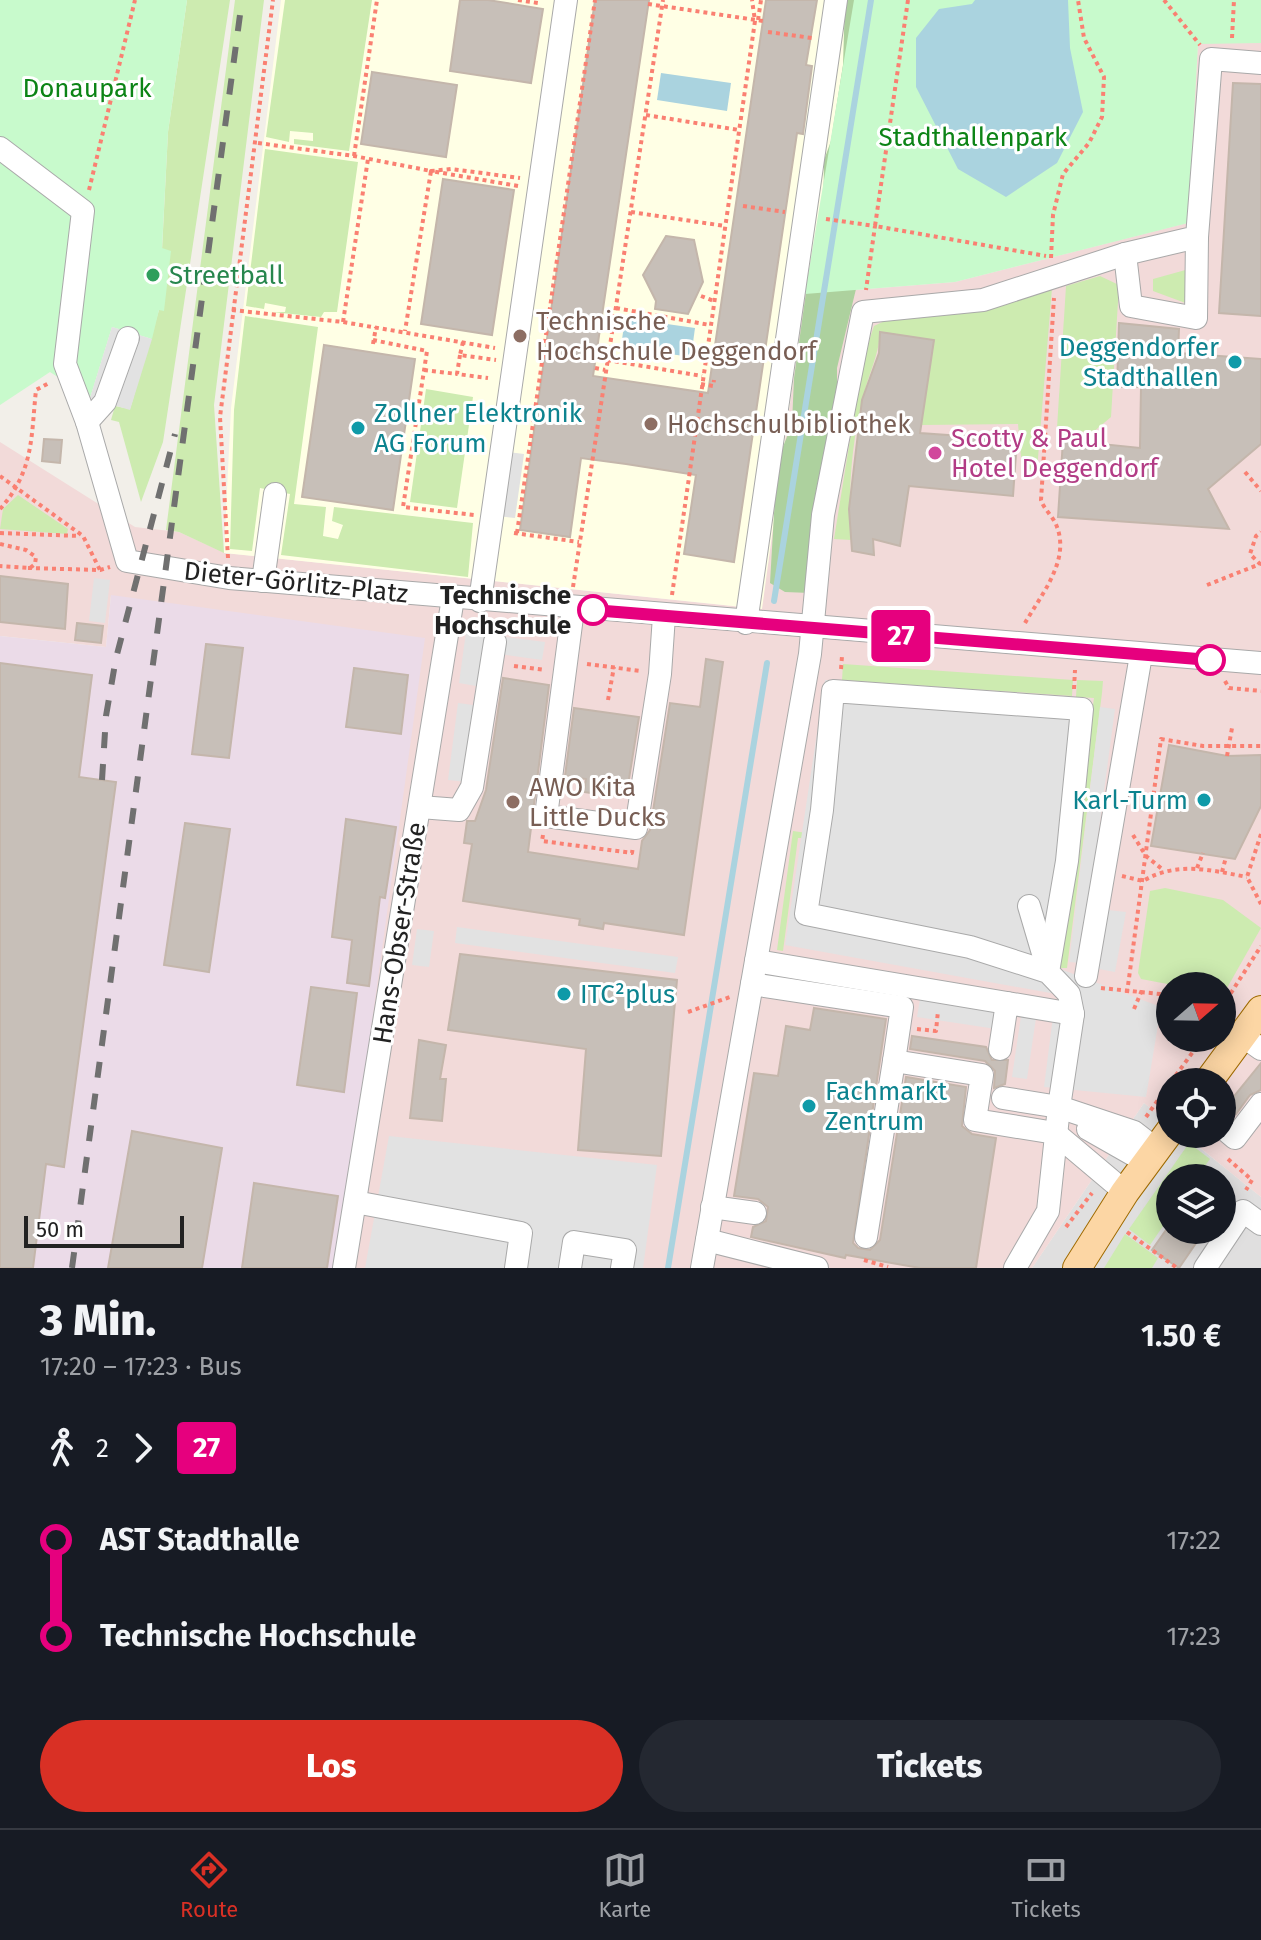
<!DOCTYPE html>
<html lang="de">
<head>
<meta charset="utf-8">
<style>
	:root { --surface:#171b24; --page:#242831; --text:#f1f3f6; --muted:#9ea1a6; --line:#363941; --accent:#d93025 }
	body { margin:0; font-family:"Fira Sans",sans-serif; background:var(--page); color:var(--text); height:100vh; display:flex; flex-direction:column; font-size:30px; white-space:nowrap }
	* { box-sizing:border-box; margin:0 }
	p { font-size:26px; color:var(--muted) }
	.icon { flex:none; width:44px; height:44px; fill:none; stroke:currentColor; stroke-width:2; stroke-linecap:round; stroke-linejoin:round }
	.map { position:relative; height:1268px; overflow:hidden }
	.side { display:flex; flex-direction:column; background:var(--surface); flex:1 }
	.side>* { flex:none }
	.badge { padding:0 16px; border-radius:6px; font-size:28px; line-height:52px }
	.needle { width:52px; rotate:70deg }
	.tools { position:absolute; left:1156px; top:972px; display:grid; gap:16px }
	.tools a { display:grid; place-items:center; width:80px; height:80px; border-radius:50%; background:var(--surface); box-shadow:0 4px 20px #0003; font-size:40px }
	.scale { position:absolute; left:24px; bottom:20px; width:160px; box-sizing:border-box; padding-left:8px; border:4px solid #222; border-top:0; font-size:22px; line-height:28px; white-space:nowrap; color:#222; -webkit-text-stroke:6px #fff; paint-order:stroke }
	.map>.badge { position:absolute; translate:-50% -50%; box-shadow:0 0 0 4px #fff }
	.legs { display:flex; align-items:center; gap:12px; height:88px; padding:0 40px; font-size:26px }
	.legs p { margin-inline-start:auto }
	.summary { display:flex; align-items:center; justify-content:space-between; height:136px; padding:0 40px }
	h1 { font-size:44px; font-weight:800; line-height:60px }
	.action { display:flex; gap:16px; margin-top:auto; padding:16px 40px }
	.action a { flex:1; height:92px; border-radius:48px; background:var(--accent); color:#fff; font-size:32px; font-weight:800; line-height:92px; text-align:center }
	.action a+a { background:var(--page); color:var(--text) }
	ul { padding:0 40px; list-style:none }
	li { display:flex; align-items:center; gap:28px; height:96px; font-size:30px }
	li i { display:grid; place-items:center; width:12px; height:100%; margin:0 10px; background:currentColor }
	li i::after { content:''; width:20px; height:20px; margin:-10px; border:6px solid; border-radius:50%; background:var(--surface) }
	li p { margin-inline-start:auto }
	li:first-child i { background:linear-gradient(#0000 50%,currentColor 0) }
	li:last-child i { background:linear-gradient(currentColor 50%,#0000 0) }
	.dock { display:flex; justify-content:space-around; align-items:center; height:112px; border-top:2px solid var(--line); background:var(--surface); font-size:22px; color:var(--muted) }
	.dock a { display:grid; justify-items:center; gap:4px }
	.dock .current { color:var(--accent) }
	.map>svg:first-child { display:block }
	.residential { fill:#e0dfdf; fill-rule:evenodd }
	.commercial { fill:#f2dad9; fill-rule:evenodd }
	.industrial { fill:#ebdbe8 }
	.education { fill:#ffffe5 }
	.grass { fill:#cdebb0 }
	.forest { fill:#add19e }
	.park { fill:#c8facc }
	.parking { fill:#e2e2e2 }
	.water { fill:#aad3df }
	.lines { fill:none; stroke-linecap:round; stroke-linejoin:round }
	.stream { stroke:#aad3df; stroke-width:6 }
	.building { fill:#c7bfb8; stroke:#c4b6ab; stroke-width:2 }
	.minor-casing { stroke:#a9a9a9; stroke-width:24 }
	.major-casing { stroke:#a06b00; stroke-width:30 }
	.path { stroke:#fa8072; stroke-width:4; stroke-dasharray:4 4; stroke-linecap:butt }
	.minor { stroke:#fff; stroke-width:22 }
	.major { stroke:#fcd6a4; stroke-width:28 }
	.rail { stroke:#707070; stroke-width:6; stroke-dasharray:16 16; stroke-linecap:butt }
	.line-1-casing { stroke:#fff; stroke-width:18 }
	.line-1 { stroke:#e6007e; stroke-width:12 }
	.leisure-dot { fill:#2e9e5b; stroke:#fff; stroke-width:3 }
	.education-dot { fill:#8d6e63; stroke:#fff; stroke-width:3 }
	.culture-dot { fill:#0f9aa8; stroke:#fff; stroke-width:3 }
	.hotel-dot { fill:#d1479c; stroke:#fff; stroke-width:3 }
	.stop-1-dot { fill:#fff; stroke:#e6007e; stroke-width:4 }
	.labels { text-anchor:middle; stroke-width:6; stroke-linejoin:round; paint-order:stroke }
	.park-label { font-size:26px; fill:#0c8416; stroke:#fff }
	.leisure-label { font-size:26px; fill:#27864d; stroke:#fff; text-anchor:start }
	.education-label { font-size:26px; fill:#785e54; stroke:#fff; text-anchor:start }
	.culture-label { font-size:26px; fill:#0d838f; stroke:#fff; text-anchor:start }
	.hotel-label { font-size:26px; fill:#b23c85; stroke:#fff; text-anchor:start }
	.street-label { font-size:26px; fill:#222; stroke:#fff }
	.stop-label { font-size:26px; font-weight:bold; fill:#222; stroke:#fff; text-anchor:end }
</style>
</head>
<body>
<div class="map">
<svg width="1261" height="1268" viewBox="0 0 1261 1268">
	<rect width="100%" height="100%" fill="#f2efe9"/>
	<path class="residential" d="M1144,1103L1261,1197V1268H1032ZM1170,1178H1222V1230H1170Z"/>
	<path class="commercial" d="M1198,43H1261V1197L1183,1134H1222V1082H1170V1124L1144,1103L1032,1268H338L111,595L106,647L0,636V442L135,527L179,532L225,553L761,609L805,294L955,282L1187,223ZM1170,986H1222V1038H1170Z"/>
	<path class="industrial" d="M111,595L425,638L338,1268H0V636L106,647Z"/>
	<path class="education" d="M281,0H854L805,294L762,609L224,553L231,408Z"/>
	<g class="grass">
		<path d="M187,0H230L163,442L141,502L119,422L111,420L115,406L130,409L159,310L168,132Z"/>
		<path d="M235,0H264L214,405L224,553L179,532L166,530Z"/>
		<path d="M285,0H372L349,151L294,144V139L313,141V133L290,131L289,142L266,137Z"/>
		<path d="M265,149L358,162L337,312H324L321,317L272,312H285L286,307L265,303L264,309L246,306Z"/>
		<path d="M1189,269L1188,304L1153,291V279Z"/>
		<path d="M1100,276L1119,285L1111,417L1092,433L1057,428L1066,286Z"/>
		<path d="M1052,288L1037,470L1022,468L1018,424L921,425L934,340L880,332C879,356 868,374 863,398C851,444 848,493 851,540L834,539L863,359L874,326L895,316Z"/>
		<path d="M245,316L318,327L294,504L326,507L323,536L338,539L343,525L332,521L334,507L473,523L468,577L281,555L290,494L260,488L252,551L230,549L234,410Z"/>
		<path d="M426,389L473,397L457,508L410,502Z"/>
		<path d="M18,495L68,529L67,534L0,529L3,509Z"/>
		<path d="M843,664L1073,680L1072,696L842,680Z"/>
		<path d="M1077,680L1103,681L1102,693L1067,968H1056L1094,698L1076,697Z"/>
		<path d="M793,831L807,833V838H798L783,951L777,950Z"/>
		<path d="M1165,888L1223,900L1261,928L1227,988L1178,986L1141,979L1138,973L1150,891Z"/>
		<path d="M1189,1143L1210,1159L1196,1178H1170V1216L1150,1245L1129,1229Z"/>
		<path d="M1125,1234L1158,1258L1152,1268H1104Z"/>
	</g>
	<path class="forest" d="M845,0H898L862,264L837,368V396L827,423L828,455L810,593L785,592L770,583L777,462L792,424L794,378L809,271L823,227L824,160L831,141L843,65Z"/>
	<g class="park">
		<path d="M0,0H187L168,132L162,248L171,251L164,311L159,310L152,339L112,327L90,398L50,372L0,405Z"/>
		<path d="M854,0H1261V43L1198,44L1188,223L955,282L805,294Z"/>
	</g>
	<g class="parking">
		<path d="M112,327L152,339L130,410L90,398Z"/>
		<path d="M507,452L524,454L515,518L498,516Z"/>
		<path d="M94,578L110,580L105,623L89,621Z"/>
		<path d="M466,632L545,642L542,660L484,652L467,782L448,780L458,703L473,705L476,686L459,683Z"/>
		<path d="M825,680L1091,699L1055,967L1161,1007L1146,1097L1044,1087L1053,1016L1067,996L785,945Z"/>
		<path d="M1100,707L1115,709L1081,963L1069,962Z"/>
		<path d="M1108,910L1126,912L1115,972L1099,969Z"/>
		<path d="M457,927L678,957L675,973L455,943Z"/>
		<path d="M417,929L434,931L429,967L412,965Z"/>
		<path d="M920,999L999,1012L996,1029L917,1017Z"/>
		<path d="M1021,1016L1036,1018L1027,1079L1012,1077Z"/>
		<path d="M389,1136L657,1165L643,1268H365Z"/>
	</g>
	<g class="water">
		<path d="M975,0H1068L1070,48L1083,112L1057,163L1006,197L958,169L916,87V38L939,9L972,4Z"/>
		<path d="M661,73L731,83L727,111L657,100Z"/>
		<path d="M625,318L695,328L691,357L621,347Z"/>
	</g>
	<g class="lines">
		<g class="stream">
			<path d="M774,601L871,0"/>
			<path d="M668,1268L767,663"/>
		</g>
	</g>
	<g class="building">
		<path d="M460,0H488L543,9L531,83L450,71Z"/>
		<path d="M595,0H649L593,376L708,393L766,0H817L806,65L812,66L803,134L797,133L734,562L684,554L696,475L626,464L581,458L570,537L520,530Z"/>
		<path d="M372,72L457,85L446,157L361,144Z"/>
		<path d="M1233,83L1261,84V316L1219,313Z"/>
		<path d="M443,179L514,190L492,335L421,324Z"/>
		<path d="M666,236L694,240L703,282L688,314L655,309L656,301L643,275Z"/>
		<path d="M1119,323L1179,329L1178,353L1261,359V444L1208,489L1229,529L1058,517L1063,440L1140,448L1141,387H1117Z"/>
		<path d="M880,332L934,340L920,433L1017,440L1013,496L909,486L900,546L873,539L874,555L852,551L849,509L862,400L879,353Z"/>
		<path d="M324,345L415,359L393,510L302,497Z"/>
		<path d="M44,439L62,440L60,463L42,461Z"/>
		<path d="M0,576L68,584L65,629L0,622Z"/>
		<path d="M77,623L103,626L101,643L75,640Z"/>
		<path d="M206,644L243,648L229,758L192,754Z"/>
		<path d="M706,659L723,662L684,935L604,923L603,929L579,925L580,919L463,901L472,844L464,843L467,821H475L486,790L503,678L549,685L528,852L638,869L642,841L650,830L670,703L700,707Z"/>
		<path d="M0,663L92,675L79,777L116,782L64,1167L46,1164L33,1268H0Z"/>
		<path d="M354,668L408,675L401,734L346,727Z"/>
		<path d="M574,708L639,717L628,785L606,782L604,795L584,792L586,779L565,776Z"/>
		<path d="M1169,745L1227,756L1261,755V806L1235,859L1151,846Z"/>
		<path d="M346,819L396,827L385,898L380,897L369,986L347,983L352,940L332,937Z"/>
		<path d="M185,823L230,829L209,972L164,965Z"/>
		<path d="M460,954L677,980L661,1156L578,1150L586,1049L448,1030Z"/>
		<path d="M311,987L357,993L344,1092L297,1085Z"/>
		<path d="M814,1008L886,1019L853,1243L858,1248L870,1250L880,1240L906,1077L966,1087L962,1126L972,1134L996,1138L976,1268H920L846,1255L845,1258L751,1237L753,1227L766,1221L768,1207L758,1199L734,1196L754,1073L778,1076L786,1026L810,1030Z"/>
		<path d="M912,1036L986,1047L992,1060H1008L1005,1084L994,1088L995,1071L985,1061L910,1049Z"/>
		<path d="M419,1040L446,1045L440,1079H446L442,1121L410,1118Z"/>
		<path d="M1261,1063V1090L1250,1095L1236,1114L1226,1106Z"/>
		<path d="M132,1131L222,1148L202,1268H108Z"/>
		<path d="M254,1183L338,1196L327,1268H242Z"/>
		<path d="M1166,1230H1205L1179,1268L1152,1250Z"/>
	</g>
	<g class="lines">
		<defs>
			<g id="minor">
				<path d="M0,148L83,211L65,364L87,422L127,561L229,578L1261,663"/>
				<path d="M1125,254L1131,306L1196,318L1197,237"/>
				<path d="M87,422L105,402L128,338"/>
				<path d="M263,581L275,494"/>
				<path d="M480,601L566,0"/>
				<path d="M573,609L546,816L636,828L660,674L664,616"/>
				<path d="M746,623L836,0"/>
				<path d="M420,807L459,810L472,787L495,642"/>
				<path d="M1029,906L1047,967"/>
				<path d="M756,961L1073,1014L1059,1107L1134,1132L1156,1149"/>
				<path d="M1048,972L970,947L806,914L822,810L833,691L1082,709L1067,861L1048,972L1069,994L1073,1014"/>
				<path d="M1086,976L1141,655"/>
				<path d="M752,984L902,1007L894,1061L982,1075L975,1120L1055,1133L1125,1192"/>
				<path d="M1244,1037L1261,1049"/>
				<path d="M1000,1049L1007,1003"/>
				<path d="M1003,1098L1059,1107L1048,1211L1015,1268"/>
				<path d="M1222,1127L1235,1138L1261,1104"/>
				<path d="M1088,1129L1146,1162"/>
				<path d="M355,1202L521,1233L516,1268"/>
				<path d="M712,1207L755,1213"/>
				<path d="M866,1237L894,1061"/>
				<path d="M707,1240L817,1268"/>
				<path d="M344,1268L453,598"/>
				<path d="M570,1268L574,1242L625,1250L622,1268"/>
				<path d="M702,1268L810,654L823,515L863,312L983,300L1125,254L1197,237L1211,59L1261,63"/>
				<path d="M1205,1268L1243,1211L1261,1224"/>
			</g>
			<g id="major">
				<path d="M1208,1082L1261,1010"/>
				<path d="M1077,1268L1125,1192L1170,1131"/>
			</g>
		</defs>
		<use href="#minor" class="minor-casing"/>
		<use href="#major" class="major-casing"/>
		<g class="path">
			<path d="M518,0L538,3V0"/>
			<path d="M908,0L875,226L1046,256"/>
			<path d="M1164,0L1200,45"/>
			<path d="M648,4L763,21"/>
			<path d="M758,20L761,0"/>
			<path d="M768,32L812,38"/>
			<path d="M1232,38L1234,0"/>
			<path d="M646,115L739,130"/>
			<path d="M258,143L354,156L431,171L405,331"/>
			<path d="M354,156L377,0"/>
			<path d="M518,186L431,171L451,169L520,178"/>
			<path d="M89,190L135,0"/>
			<path d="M743,206L785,212"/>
			<path d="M631,212L725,226"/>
			<path d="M826,219L875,226L866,290"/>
			<path d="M1051,258L1053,215L1063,174L1089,143L1102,117L1104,77L1084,38L1078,0"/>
			<path d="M701,296L714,301"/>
			<path d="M616,308L710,325"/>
			<path d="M232,310L343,322L495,348"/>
			<path d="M343,322L368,159"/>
			<path d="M373,340L427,351L403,507L474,515"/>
			<path d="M463,342L460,355L496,360"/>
			<path d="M373,344L376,327"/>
			<path d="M460,355L457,374L488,378"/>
			<path d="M607,360L702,376"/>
			<path d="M595,368L605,370"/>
			<path d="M424,370L457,374"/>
			<path d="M701,384L713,386L714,380"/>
			<path d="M1245,472L1261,491"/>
			<path d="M0,476L83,536L100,570"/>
			<path d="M0,509C34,471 31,437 36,390L49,383"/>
			<path d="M0,533L80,536"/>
			<path d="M514,533L579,542"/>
			<path d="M517,533L595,0"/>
			<path d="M0,544L26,550L36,557L35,564L30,568L0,566"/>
			<path d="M228,558L220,417L273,0"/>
			<path d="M28,568L100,570L110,567"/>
			<path d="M1207,585L1260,564L1250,554L1256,536L1261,532"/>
			<path d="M573,587L663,0"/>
			<path d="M672,595L755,21L752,0"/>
			<path d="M1025,623C1041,595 1070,561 1057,527C1054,517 1044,510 1041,500L1054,298"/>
			<path d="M587,664L641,671"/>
			<path d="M514,666L545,670"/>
			<path d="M841,669L842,656"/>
			<path d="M1225,681L1229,688L1261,691"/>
			<path d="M1074,689L1075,670"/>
			<path d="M608,700L614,667"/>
			<path d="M1227,756L1232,728"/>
			<path d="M1261,834L1247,877L1261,904"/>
			<path d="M543,835L542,841L632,853L633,846"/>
			<path d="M1133,835L1146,856L1162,869"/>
			<path d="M1197,868L1203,853"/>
			<path d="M1222,872L1226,857"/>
			<path d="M1122,876L1143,881C1177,861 1210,870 1247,877"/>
			<path d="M1101,988L1170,995"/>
			<path d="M1127,993L1161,739L1203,746H1261"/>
			<path d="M1222,1007L1261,946"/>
			<path d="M1134,1009L1142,990"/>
			<path d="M688,1012L730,997"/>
			<path d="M917,1029L936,1031L938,1011"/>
			<path d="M1171,1082L1203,1038"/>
			<path d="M1146,1117L1170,1083"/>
			<path d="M1228,1159L1252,1180L1246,1190"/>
			<path d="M1066,1227L1092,1193"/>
			<path d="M1127,1232L1177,1268"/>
			<path d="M864,1260L888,1267"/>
		</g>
		<use href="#minor" class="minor"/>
		<use href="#major" class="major"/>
		<g class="rail">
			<path d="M102,780L106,716L116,658L175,434"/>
			<path d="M72,1268L242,0"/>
		</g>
	</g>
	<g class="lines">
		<defs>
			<path id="line-1" d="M593,610L1210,660"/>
		</defs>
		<use href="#line-1" class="line-1-casing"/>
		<use href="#line-1" class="line-1"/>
	</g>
	<circle class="leisure-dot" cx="153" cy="275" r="8"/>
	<g class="education-dot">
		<circle cx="520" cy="336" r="8"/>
		<circle cx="651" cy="424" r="8"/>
		<circle cx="513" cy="802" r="8"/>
	</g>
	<g class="culture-dot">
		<circle cx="1235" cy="362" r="8"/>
		<circle cx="358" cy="428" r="8"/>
		<circle cx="1204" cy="800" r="8"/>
		<circle cx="564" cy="994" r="8"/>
		<circle cx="809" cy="1106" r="8"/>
	</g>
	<circle class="hotel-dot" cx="935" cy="453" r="8"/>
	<g class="stop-1-dot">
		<circle cx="593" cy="610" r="14"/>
		<circle cx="1210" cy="660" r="14"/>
	</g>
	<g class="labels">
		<g class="park-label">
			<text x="87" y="97">Donaupark</text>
			<text x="973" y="146">Stadthallenpark</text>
		</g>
		<g class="leisure-label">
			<text x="169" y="284">Streetball</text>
		</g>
		<g class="education-label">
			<text x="536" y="330">Technische<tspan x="536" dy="30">Hochschule Deggendorf</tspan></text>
			<text x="667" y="433">Hochschulbibliothek</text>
			<text x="529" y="796">AWO Kita<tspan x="529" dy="30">Little Ducks</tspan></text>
		</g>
		<g class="culture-label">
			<text x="1219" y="356" text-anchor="end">Deggendorfer<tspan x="1219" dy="30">Stadthallen</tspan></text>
			<text x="374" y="422">Zollner Elektronik<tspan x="374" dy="30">AG Forum</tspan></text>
			<text x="1188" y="809" text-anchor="end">Karl-Turm</text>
			<text x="580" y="1003">ITC²plus</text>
			<text x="825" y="1100">Fachmarkt<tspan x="825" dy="30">Zentrum</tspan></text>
		</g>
		<g class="hotel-label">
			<text x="951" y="447">Scotty &amp; Paul<tspan x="951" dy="30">Hotel Deggendorf</tspan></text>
		</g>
		<g class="street-label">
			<text transform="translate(296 582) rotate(6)" y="9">Dieter-Görlitz-Platz</text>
			<text transform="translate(399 933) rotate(-81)" y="9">Hans-Obser-Straße</text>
		</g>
		<g class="stop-label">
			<text x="571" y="604">Technische<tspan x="571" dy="30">Hochschule</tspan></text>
		</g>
	</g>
</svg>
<div class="tools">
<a><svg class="needle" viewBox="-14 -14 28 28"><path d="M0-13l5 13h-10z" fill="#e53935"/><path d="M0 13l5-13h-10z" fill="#9ea1a6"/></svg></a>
<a><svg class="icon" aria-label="locate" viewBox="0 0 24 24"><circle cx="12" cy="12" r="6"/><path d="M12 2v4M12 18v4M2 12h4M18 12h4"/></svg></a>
<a><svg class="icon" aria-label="layers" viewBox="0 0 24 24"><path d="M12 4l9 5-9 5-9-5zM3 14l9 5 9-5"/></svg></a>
</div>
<div class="scale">50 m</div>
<b class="badge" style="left:901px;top:636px;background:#e6007e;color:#fff">27</b>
</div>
<section class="side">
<div class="summary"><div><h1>3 Min.</h1><p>17:20 – 17:23 · Bus</p></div><b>1.50 €</b></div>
<div class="legs"><svg class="icon" aria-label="walk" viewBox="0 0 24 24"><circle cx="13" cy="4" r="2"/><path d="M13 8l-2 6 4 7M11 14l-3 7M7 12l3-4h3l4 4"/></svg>2<svg class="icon" aria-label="forward" viewBox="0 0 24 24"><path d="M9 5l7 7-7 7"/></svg><b class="badge" style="background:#e6007e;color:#fff">27</b></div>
<ul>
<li><i style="color:#e6007e"></i><b>AST Stadthalle</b><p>17:22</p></li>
<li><i style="color:#e6007e"></i><b>Technische Hochschule</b><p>17:23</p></li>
</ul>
<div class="action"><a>Los</a><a>Tickets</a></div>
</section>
<nav class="dock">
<a class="current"><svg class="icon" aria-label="directions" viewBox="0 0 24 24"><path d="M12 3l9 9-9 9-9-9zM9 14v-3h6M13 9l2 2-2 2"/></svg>Route</a>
<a><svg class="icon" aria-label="map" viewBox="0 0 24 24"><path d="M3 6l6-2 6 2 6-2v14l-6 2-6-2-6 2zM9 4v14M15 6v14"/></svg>Karte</a>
<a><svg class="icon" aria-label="tickets" viewBox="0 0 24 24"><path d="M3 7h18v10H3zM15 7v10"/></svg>Tickets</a>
</nav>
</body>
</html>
